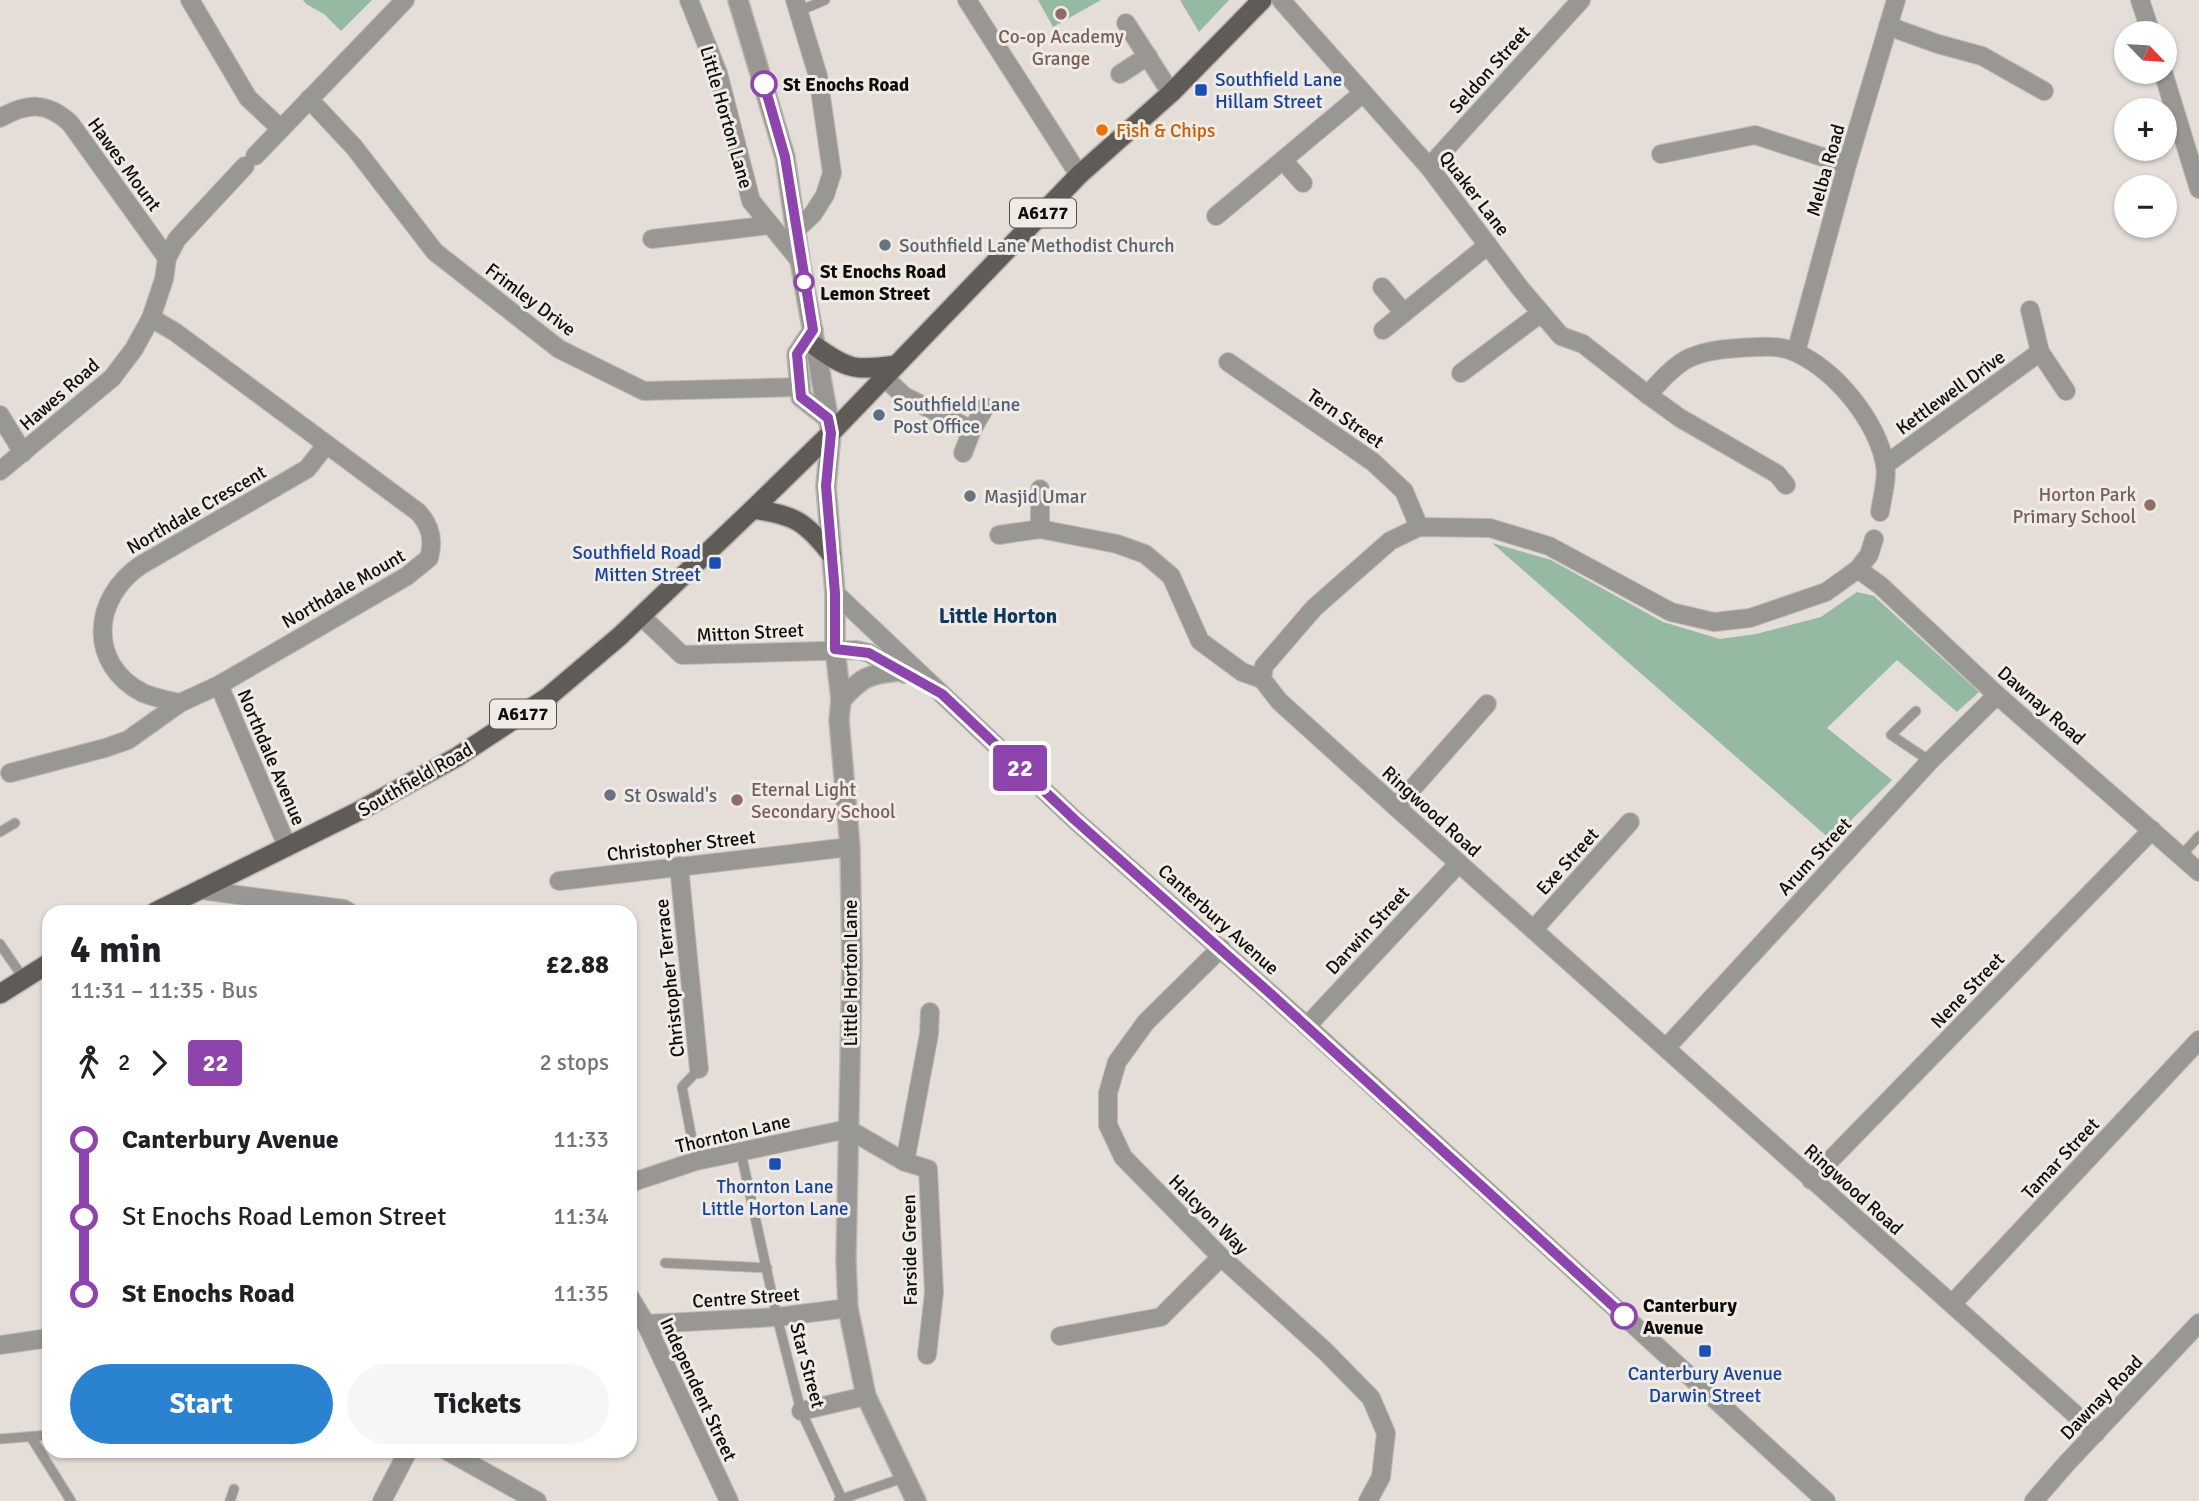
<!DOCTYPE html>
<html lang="en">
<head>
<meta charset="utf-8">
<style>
	:root { --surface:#fff; --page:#f6f6f6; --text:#202124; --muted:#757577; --accent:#2a82d0 }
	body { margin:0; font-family:Signika,sans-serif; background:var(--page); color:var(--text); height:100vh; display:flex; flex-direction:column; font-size:26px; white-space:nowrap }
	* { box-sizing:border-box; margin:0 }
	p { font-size:23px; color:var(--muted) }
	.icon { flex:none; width:38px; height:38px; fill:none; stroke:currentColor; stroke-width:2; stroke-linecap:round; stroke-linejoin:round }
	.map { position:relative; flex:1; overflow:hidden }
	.side { position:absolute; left:42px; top:905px; width:595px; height:553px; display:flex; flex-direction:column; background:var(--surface); border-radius:21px; box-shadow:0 2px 5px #0004 }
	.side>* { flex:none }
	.badge { padding:0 14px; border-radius:5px; font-size:24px; line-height:46px }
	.needle { width:46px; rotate:115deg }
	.tools { position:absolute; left:2114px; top:21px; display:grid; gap:14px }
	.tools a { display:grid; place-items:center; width:63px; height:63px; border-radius:50%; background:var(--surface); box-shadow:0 2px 5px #0004; font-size:35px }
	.map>.badge { position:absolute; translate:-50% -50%; box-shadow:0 0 0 4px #fff }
	.legs { display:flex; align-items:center; gap:10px; height:77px; padding:0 28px; font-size:23px }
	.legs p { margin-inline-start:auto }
	.headline { display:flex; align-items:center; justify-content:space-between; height:119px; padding:0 28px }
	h1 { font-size:38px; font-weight:800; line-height:52px }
	.cta { display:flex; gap:14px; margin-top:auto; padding:14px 28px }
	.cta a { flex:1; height:80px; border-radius:42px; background:var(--accent); color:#fff; font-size:28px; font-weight:800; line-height:80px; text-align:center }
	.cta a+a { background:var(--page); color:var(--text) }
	ul { padding:0 28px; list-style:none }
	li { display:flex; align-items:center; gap:24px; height:77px; font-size:26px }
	li i { display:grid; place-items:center; width:10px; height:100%; margin:0 9px; background:currentColor }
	li i::after { content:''; width:18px; height:18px; margin:-9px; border:5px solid; border-radius:50%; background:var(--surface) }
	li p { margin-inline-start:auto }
	li:first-child i { background:linear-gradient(#0000 50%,currentColor 0) }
	li:last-child i { background:linear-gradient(currentColor 50%,#0000 0) }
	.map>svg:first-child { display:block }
	.green { fill:#96b9a2 }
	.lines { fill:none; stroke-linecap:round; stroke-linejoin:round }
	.service-casing { stroke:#beb8b3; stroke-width:11 }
	.minor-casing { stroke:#beb8b3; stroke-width:20 }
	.tertiary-casing { stroke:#beb8b3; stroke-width:22 }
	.primary-casing { stroke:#beb8b3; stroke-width:22 }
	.service { stroke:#999794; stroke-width:9 }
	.minor { stroke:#999794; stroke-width:18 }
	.tertiary { stroke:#999794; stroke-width:19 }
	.primary { stroke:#5f5c57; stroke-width:19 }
	.line-1-casing { stroke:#fff; stroke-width:16 }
	.line-1 { stroke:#8e44ad; stroke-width:10 }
	.education-dot { fill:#8d6e63; stroke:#f1ebe5; stroke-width:2.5 }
	.stop-1-dot { fill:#fff; stroke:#8e44ad; stroke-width:3.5 }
	.transit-dot { fill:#1a4fb4; stroke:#f1ebe5; stroke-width:2.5 }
	.food-dot { fill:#e8710a; stroke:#f1ebe5; stroke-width:2.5 }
	.worship-dot { fill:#6b7280; stroke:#f1ebe5; stroke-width:2.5 }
	.service-dot { fill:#5c6f8a; stroke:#f1ebe5; stroke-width:2.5 }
	.labels { text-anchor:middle; stroke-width:6; stroke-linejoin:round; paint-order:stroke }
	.shield { fill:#f1ebe5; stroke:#53504c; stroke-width:2 }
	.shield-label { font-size:18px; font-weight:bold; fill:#0f0d0b }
	.education-label { font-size:19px; fill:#785e54; stroke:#f1ebe5 }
	.street-label { font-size:19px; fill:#0f0d0b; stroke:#f1ebe5 }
	.transit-label { font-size:19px; fill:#164399; stroke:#f1ebe5 }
	.stop-label { font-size:19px; font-weight:bold; fill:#0f0d0b; stroke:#f1ebe5; text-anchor:start }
	.food-label { font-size:19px; fill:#c56008; stroke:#f1ebe5; text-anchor:start }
	.worship-label { font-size:19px; fill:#5b616d; stroke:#f1ebe5; text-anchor:start }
	.service-label { font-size:19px; fill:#4e5e75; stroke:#f1ebe5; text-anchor:start }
	.neighbourhood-label { font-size:21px; font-weight:bold; fill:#0f385e; stroke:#f1ebe5 }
</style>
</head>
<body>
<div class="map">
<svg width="2199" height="1501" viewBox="0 0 2199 1501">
	<rect width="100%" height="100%" fill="#e4ddd8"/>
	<g class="green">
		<path d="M303,0H372L341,31L324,14L306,4Z"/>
		<path d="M1038,0H1101L1053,27Z"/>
		<path d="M1180,0H1229L1199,32Z"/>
		<path d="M1492,543L1551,560L1663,622L1720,639L1756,634L1821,617L1857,592L1874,596L1979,692L1957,712L1897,660L1827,728L1892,780L1831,840Z"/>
	</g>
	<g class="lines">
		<defs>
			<g id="service">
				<path d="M799,11L825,0"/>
				<path d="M1916,711L1891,735L1930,761"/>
				<path d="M0,832L15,823"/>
				<path d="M2181,856L2199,836"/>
				<path d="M0,944L24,979"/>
				<path d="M741,1153L777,1317L801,1411L842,1499"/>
				<path d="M696,1161L682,1087L699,1069"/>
				<path d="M665,1263L767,1268"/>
				<path d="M31,1437L71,1501"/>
				<path d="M0,1439L49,1435"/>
				<path d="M839,1500L903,1478"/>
				<path d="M230,1501L234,1489"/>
			</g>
			<g id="minor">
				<path d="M190,0L248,98L281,129"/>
				<path d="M689,0L718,73L751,201L800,261"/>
				<path d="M795,0L818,76L832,173L825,195L813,214L797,229"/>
				<path d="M967,0L1079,175"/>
				<path d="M1281,0L1429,167L1520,288L1561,336L1583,344L1648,395C1658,383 1669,371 1682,362C1697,352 1721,349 1739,348C1757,347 1780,344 1797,353C1837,372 1876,420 1885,464C1888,478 1882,497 1880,512"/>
				<path d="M2140,0L2151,33"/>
				<path d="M1126,23L1171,93"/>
				<path d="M1888,26L1938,44L1982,56L2044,91"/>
				<path d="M2163,72L2199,189"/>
				<path d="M1120,74L1148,56"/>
				<path d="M309,99L354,147L435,252L559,349L644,391L800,387"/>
				<path d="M0,118C27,103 46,101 70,123L167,258"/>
				<path d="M1661,154L1755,135L1847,165"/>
				<path d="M255,156L405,0"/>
				<path d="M1283,160L1303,183"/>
				<path d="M1429,167L1581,0"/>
				<path d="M1216,216L1363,93"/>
				<path d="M652,239L770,225"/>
				<path d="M1382,287L1404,313"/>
				<path d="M2030,310L2040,352"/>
				<path d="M1383,330L1488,245"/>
				<path d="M1796,352L1847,165L1896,0"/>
				<path d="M1228,362L1373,462L1404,491L1419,527"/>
				<path d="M1461,373L1541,313"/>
				<path d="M884,377L904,396L972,430"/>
				<path d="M1648,395L1680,418L1777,474L1786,485"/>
				<path d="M0,415L23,453"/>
				<path d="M963,453L972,430L985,407"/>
				<path d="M1885,465L2040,352L2066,391"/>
				<path d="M0,471L112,378L134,349L151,318L164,279L167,258L177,239L245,166"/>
				<path d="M1040,489V529"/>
				<path d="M999,535L1040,529L1117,544L1145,554L1171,576L1200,641L1242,672L1262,679"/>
				<path d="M1874,539L1869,555L1858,569L1826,592L1750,618L1714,622L1671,612L1549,546L1490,528L1419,527L1390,541L1314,608L1264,666L1262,679L1279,701L1396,807L2096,1433"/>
				<path d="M1858,569L1881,586L1997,695L2199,872"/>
				<path d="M835,593L1075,820L1307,1026L1826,1501"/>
				<path d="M641,616L682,655L856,650L869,653L905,674"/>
				<path d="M219,685L287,846"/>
				<path d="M180,703C167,700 155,698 143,693C87,664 92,598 141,565L307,469L326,445"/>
				<path d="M10,773L105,748L128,740L180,703L219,685L407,576L429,558C434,540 431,526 418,512L175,332L151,318"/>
				<path d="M1396,807L1487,704"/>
				<path d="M679,866L699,1069"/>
				<path d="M559,881L850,847"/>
				<path d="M201,890L344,909L349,912"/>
				<path d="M1534,929L1630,822"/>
				<path d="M1221,948L1146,1022L1117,1062L1108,1093V1125L1123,1157L1221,1257L1325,1351L1371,1398L1386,1433L1381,1477L1368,1501"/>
				<path d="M1307,1026L1459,863"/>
				<path d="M1666,1048L1930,761L1997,695"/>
				<path d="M905,1162L929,1034L930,1012"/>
				<path d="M1811,1180L2152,830"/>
				<path d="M630,1183L696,1161L848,1129L905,1162L928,1169L934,1292L927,1355"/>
				<path d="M630,1297L646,1324L729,1501"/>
				<path d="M1952,1304L2199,1040"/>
				<path d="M646,1324L777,1317L848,1308"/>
				<path d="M1060,1336L1161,1317L1221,1257"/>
				<path d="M0,1345L49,1338"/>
				<path d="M801,1411L866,1396"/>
				<path d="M447,1451L537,1501"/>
				<path d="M382,1501L408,1451"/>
				<path d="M2034,1501L2066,1464L2199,1323"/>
			</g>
			<g id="tertiary">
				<path d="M738,0L785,157L800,261L831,433L826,486L835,593V649L841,700L839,720L850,847L852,965L846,1260L848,1308L866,1396L916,1501"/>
				<path d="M813,330L797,354L801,397L828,418"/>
				<path d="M841,700C862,677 868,674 899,671"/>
			</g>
			<g id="primary">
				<path d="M815,346C848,370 856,371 896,365"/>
				<path d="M753,509C794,515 805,521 831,554"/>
				<path d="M155,912L357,812L457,757L548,697L620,636L753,509L831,433L1079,175L1171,93L1262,0"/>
				<path d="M0,994L49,963"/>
			</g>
		</defs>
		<use href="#service" class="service-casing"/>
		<use href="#minor" class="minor-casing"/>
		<use href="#tertiary" class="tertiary-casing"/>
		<use href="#primary" class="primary-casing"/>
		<use href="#service" class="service"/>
		<use href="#minor" class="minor"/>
		<use href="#tertiary" class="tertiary"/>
		<use href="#primary" class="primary"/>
	</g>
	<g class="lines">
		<defs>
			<path id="line-1" d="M764,84L785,157L813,330L797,354L801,397L828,418L831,433L826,486L835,593V649L869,653L942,694L1075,820L1272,995L1624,1316"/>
		</defs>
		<use href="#line-1" class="line-1-casing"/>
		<use href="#line-1" class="line-1"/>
	</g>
	<g class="education-dot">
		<circle cx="1061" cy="14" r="7"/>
		<circle cx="2150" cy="505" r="7"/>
		<circle cx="737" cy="800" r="7"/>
	</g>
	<g class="stop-1-dot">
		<circle cx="764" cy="84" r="12"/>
		<circle cx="804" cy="282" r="9"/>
		<circle cx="1624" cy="1316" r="12"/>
	</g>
	<g class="transit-dot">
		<rect x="1194" y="83" width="14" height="14" rx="3.5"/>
		<rect x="708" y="556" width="14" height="14" rx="3.5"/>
		<rect x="768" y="1157" width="14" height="14" rx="3.5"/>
		<rect x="1698" y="1344" width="14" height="14" rx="3.5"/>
	</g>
	<circle class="food-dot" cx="1102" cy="130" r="7"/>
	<g class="worship-dot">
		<circle cx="885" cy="245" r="7"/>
		<circle cx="970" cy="496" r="7"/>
		<circle cx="610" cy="795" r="7"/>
	</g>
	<circle class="service-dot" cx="879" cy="415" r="7"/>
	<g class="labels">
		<g class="shield">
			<rect x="1010" y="198.5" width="66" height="29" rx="5"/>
			<rect x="490" y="699.5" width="66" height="29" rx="5"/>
		</g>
		<g class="shield-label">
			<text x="1043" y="219">A6177</text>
			<text x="523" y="720">A6177</text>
		</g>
		<g class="education-label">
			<text x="1061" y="43">Co-op Academy<tspan x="1061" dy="22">Grange</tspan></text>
			<text x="2136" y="501" text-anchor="end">Horton Park<tspan x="2136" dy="22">Primary School</tspan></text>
			<text x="751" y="796" text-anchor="start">Eternal Light<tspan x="751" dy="22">Secondary School</tspan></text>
		</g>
		<g class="street-label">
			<text transform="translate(1489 69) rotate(-48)" y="7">Seldon Street</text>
			<text transform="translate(727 117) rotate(74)" y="7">Little Horton Lane</text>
			<text transform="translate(125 164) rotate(54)" y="7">Hawes Mount</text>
			<text transform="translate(1825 170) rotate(-74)" y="7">Melba Road</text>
			<text transform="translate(1475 193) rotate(52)" y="7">Quaker Lane</text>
			<text transform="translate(531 299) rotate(37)" y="7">Frimley Drive</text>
			<text transform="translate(1950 392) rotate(-36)" y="7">Kettlewell Drive</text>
			<text transform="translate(59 394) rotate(-41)" y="7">Hawes Road</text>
			<text transform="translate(1346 418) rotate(35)" y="7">Tern Street</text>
			<text transform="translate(196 509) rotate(-30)" y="7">Northdale Crescent</text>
			<text transform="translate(343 588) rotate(-30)" y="7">Northdale Mount</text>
			<text transform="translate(750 632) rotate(-3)" y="7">Mitton Street</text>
			<text transform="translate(2042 705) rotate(41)" y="7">Dawnay Road</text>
			<text transform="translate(272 757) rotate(67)" y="7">Northdale Avenue</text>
			<text transform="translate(415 779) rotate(-30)" y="7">Southfield Road</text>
			<text transform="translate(1432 811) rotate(42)" y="7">Ringwood Road</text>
			<text transform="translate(681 845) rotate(-7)" y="7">Christopher Street</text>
			<text transform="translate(1814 856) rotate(-47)" y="7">Arum Street</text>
			<text transform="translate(1567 861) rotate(-48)" y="7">Exe Street</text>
			<text transform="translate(1219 919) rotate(42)" y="7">Canterbury Avenue</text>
			<text transform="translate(1367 930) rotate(-47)" y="7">Darwin Street</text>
			<text transform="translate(850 973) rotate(-90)" y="7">Little Horton Lane</text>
			<text transform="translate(669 978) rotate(-96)" y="7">Christopher Terrace</text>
			<text transform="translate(1967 990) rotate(-46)" y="7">Nene Street</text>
			<text transform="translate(733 1133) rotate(-13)" y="7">Thornton Lane</text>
			<text transform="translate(2060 1158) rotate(-47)" y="7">Tamar Street</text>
			<text transform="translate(1854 1189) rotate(42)" y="7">Ringwood Road</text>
			<text transform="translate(1209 1214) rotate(45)" y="7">Halcyon Way</text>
			<text transform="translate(909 1250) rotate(-91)" y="7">Farside Green</text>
			<text transform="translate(746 1297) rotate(-4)" y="7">Centre Street</text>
			<text transform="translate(808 1365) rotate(75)" y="7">Star Street</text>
			<text transform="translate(699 1389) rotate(65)" y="7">Independent Street</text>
			<text transform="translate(2101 1397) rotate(-46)" y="7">Dawnay Road</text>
		</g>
		<g class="transit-label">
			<text x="1215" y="86" text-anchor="start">Southfield Lane<tspan x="1215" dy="22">Hillam Street</tspan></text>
			<text x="701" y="559" text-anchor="end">Southfield Road<tspan x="701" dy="22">Mitten Street</tspan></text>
			<text x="775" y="1193">Thornton Lane<tspan x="775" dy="22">Little Horton Lane</tspan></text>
			<text x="1705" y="1380">Canterbury Avenue<tspan x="1705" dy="22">Darwin Street</tspan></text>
		</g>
		<g class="stop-label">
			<text x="783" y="91">St Enochs Road</text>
			<text x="820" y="278">St Enochs Road<tspan x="820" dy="22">Lemon Street</tspan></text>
			<text x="1643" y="1312">Canterbury<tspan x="1643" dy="22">Avenue</tspan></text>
		</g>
		<g class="food-label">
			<text x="1116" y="137">Fish &amp; Chips</text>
		</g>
		<g class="worship-label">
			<text x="899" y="252">Southfield Lane Methodist Church</text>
			<text x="984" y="503">Masjid Umar</text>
			<text x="624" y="802">St Oswald's</text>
		</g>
		<g class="service-label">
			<text x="893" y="411">Southfield Lane<tspan x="893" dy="22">Post Office</tspan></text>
		</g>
		<g class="neighbourhood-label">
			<text x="998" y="623">Little Horton</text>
		</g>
	</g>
</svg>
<div class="tools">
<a><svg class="needle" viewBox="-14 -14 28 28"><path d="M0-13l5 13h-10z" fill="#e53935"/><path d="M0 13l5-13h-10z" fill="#757577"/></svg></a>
<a>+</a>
<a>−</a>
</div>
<b class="badge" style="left:1020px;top:768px;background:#8e44ad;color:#fff">22</b>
<section class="side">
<div class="headline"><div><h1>4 min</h1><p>11:31 – 11:35 · Bus</p></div><b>£2.88</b></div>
<div class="legs"><svg class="icon" aria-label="walk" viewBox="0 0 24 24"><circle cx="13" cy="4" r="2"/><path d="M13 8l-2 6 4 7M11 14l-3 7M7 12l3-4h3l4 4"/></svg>2<svg class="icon" aria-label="forward" viewBox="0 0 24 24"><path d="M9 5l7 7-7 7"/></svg><b class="badge" style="background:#8e44ad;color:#fff">22</b><p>2 stops</p></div>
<ul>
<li><i style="color:#8e44ad"></i><b>Canterbury Avenue</b><p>11:33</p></li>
<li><i style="color:#8e44ad"></i><span>St Enochs Road Lemon Street</span><p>11:34</p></li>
<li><i style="color:#8e44ad"></i><b>St Enochs Road</b><p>11:35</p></li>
</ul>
<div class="cta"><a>Start</a><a>Tickets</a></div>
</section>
</div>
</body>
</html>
